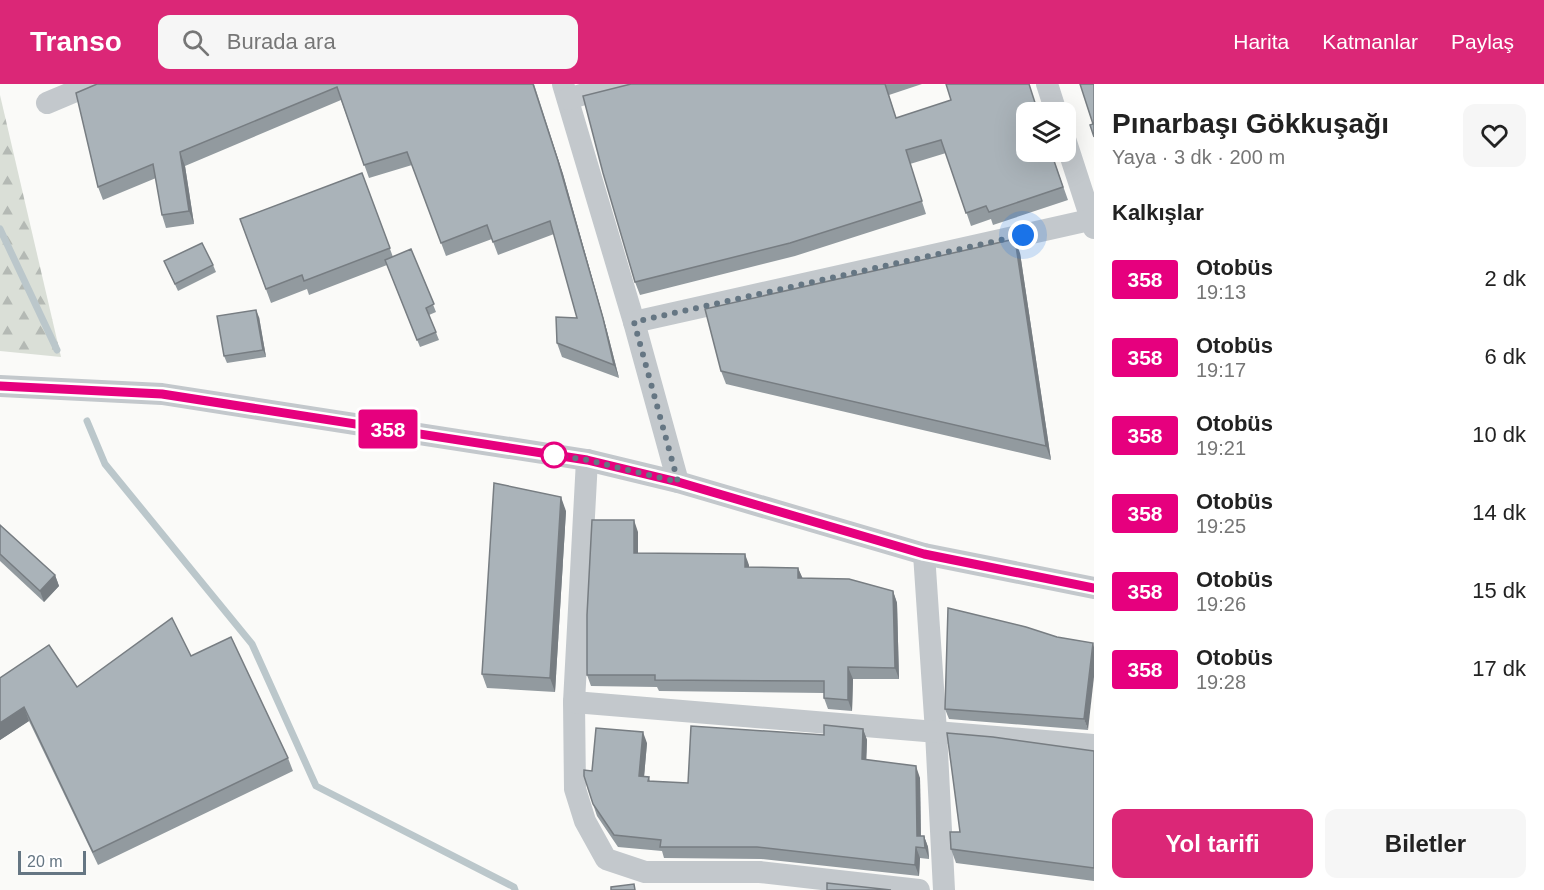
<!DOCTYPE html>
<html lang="tr">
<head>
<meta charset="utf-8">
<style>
	:root { --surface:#fff; --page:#f6f6f6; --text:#222; --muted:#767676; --accent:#db2777 }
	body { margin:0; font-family:Helvetica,sans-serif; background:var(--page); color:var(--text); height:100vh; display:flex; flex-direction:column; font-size:22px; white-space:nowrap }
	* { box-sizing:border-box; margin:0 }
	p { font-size:20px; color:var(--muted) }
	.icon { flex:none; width:33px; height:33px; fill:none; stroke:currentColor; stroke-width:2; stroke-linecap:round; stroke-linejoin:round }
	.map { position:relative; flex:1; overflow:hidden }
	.side { display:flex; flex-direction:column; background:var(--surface); width:450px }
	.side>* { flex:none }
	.badge { padding:0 12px; border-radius:4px; font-size:21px; line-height:39px }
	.buttons { position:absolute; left:1016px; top:18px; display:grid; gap:12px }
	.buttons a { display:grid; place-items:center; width:60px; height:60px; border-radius:12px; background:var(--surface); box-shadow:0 6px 24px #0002; font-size:30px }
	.scale { position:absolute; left:18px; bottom:15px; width:68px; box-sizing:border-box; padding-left:6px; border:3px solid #657683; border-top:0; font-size:16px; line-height:21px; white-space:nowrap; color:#657683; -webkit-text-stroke:4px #fff; paint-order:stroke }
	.you { position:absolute; width:30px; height:30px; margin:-15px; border:4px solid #fff; border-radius:50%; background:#1a73e8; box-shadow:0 0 0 9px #1a73e833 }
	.map>.badge { position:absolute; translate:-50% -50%; box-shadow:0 0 0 3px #fff }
	h2 { padding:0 18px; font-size:22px; line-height:54px }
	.round { display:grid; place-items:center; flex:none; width:63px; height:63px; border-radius:12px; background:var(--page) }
	.headline { display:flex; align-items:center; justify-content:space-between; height:102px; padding:0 18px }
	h1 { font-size:28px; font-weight:700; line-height:45px }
	.button { display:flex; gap:12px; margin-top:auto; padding:12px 18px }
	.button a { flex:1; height:69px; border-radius:12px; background:var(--accent); color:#fff; font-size:24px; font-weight:700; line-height:69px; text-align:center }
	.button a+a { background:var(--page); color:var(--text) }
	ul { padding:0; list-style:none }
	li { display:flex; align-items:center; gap:18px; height:78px; padding:0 18px }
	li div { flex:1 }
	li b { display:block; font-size:22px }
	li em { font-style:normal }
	li .badge { min-width:66px; font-weight:700; text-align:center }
	header { display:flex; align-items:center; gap:36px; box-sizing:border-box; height:84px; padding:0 30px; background:var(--accent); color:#fff }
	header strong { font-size:28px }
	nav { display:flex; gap:33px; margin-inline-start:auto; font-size:21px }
	.search { width:420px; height:54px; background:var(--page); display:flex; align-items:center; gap:15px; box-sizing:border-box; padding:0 21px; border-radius:12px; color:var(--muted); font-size:22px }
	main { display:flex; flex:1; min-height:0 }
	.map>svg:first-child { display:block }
	.forest { fill:url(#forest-firs) }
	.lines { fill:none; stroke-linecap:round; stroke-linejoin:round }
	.stream { stroke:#bbc7cb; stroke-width:7 }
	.minor { stroke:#c3c8cc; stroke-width:22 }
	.wall { fill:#929a9f }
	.shaded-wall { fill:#777d82 }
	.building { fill:#aab3b9; stroke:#777d82; stroke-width:1.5 }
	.line-casing { stroke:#fff; stroke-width:14 }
	.line { stroke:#e6007e; stroke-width:9 }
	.walk { stroke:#657683; stroke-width:6; stroke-dasharray:0 10.8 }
	.stop-dot { fill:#fff; stroke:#e6007e; stroke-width:3 }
</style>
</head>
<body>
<header>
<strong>Transo</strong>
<div class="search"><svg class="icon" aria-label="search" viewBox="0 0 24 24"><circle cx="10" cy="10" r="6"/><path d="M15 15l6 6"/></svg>Burada ara</div>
<nav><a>Harita</a><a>Katmanlar</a><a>Paylaş</a></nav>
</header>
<main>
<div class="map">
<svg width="1094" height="806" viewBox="0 0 1094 806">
	<defs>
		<pattern id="forest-firs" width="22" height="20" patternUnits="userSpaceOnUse" patternTransform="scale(1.5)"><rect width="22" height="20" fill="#dadfd7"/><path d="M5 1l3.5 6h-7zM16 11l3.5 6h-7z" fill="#b4b9b4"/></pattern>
	</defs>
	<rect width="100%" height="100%" fill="#fafaf8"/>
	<path class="forest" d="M0,11L61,273L0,267Z"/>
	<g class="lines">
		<g class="stream">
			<path d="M0,145L57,266"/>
			<path d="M87,337L105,380L252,560L316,702L514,803L515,806"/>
		</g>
		<g class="minor">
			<path d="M563,0L634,238L678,398"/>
			<path d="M1047,0L1056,28"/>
			<path d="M568,15L617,0"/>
			<path d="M47,19L92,0"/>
			<path d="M1065,55L1094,144"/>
			<path d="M634,238L1094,135"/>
			<path d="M0,302L162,310L587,376L678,398L924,470L1094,504"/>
			<path d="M587,376L574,618L575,705L585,737L606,775L645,788H760L919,806"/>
			<path d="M924,470L936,648L944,806"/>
			<path d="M574,618L1094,661"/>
		</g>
	</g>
	<g class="wall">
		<path d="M97,0H534L563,90L607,247L619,294L562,273L557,259L577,234L554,150L498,171L492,155L446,172L412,81L369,94L341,16L185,82L194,140L166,144L162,131L156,94L103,116L98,103Z"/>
		<path d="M631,0H922L889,11L896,34L1051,68L1068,116L993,141L991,135L971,142L946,69L910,80L926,130L795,172L640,211L635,198Z"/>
		<path d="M362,89L393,173L411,165L436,228L429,231L439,256L420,263L387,181L309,211L307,205L271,219L240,135Z"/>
		<path d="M1020,169L1051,376L726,300L721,287Z"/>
		<path d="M164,177L213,181L216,188L178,207Z"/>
		<path d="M259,233L266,273L227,279L224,272Z"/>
		<path d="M566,427L555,608L487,604L482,590Z"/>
		<path d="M0,441L55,491L59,502L44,518L0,477Z"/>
		<path d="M638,448V469L749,481V483L798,484L802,494L893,507L897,519L899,595H853L852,627L828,625L824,614V609L659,607L657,603L591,602L587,591Z"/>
		<path d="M1057,553L1088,646L949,635L945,625Z"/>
		<path d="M191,572L288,674L293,687L98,781L29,637L0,656V594L77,603Z"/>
		<path d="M863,645L867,656L866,676L920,694L921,752H924L928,763L929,775L920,774L919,792L761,775L664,774L662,767L618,763L597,732L593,720L592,687L647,659L644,693H649L650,697L688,699L824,651Z"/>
		<path d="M1094,667V797L956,779L951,765L960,748Z"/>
	</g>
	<g class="shaded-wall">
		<path d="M533,0L563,90L607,247L619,294L614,281Z"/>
		<path d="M180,68L185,82L194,140L189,127Z"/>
		<path d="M1015,155L1020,169L1051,376L1046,362Z"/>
		<path d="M256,226L259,233L266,273L263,266Z"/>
		<path d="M561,413L566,427L555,608L550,594Z"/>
		<path d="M634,436L638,448V480L634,469Z"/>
		<path d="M745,470L749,481V495L745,483Z"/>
		<path d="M798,484L803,495L798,494Z"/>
		<path d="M55,491L59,502L44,518L40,507Z"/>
		<path d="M893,507L897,519L899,595L895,584Z"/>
		<path d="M1093,559L1094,563V593L1088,646L1084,635Z"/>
		<path d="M848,583L853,595L852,627L848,616Z"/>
		<path d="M24,623L29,637L0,656V639Z"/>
		<path d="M863,645L867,656L866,686L862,675Z"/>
		<path d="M643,648L647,659L643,704L639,692Z"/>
		<path d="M916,682L920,694L921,763L917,752Z"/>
		<path d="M924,752L928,763L929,775L925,764Z"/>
		<path d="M916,763L920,774L919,792L915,781Z"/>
	</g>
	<g class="building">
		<path d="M97,0H533L558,77L603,234L614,281L557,259L556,233L577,234L550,137L493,158L487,141L441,159L407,68L364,81L337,3L180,68L189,127L162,131L153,80L98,103L76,9Z"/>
		<path d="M631,0H885L896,34L951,16L946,0H1029L1038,28H1026V68H1051L1063,103L989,128L986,122L966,129L941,56L906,66L922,117L790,159L635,198L603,89L583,12Z"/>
		<path d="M1080,0H1094V53L1090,41L1093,40Z"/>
		<path d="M362,89L390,164L304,197L302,191L266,205L240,135Z"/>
		<path d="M1015,155L1046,362L721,287L705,225Z"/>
		<path d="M202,159L213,181L175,200L164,177Z"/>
		<path d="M411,165L434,220L426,224L436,248L417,256L385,176Z"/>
		<path d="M256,226L263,266L224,272L217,232Z"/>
		<path d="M494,399L561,413L550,594L482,590Z"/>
		<path d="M592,436H634V469L745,470V483L798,484V494L849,495L893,507L895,584L848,583V616L824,614V597L655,596V591H587V531Z"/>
		<path d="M0,441L55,491L40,507L0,470Z"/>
		<path d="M948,524L1026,543L1057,553L1093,559L1084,635L945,625Z"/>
		<path d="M172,534L191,572L231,553L288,674L93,768L24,623L0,639V594L49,561L77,603Z"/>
		<path d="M824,641L863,645L862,675L916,682L917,752H924L925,764L916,763L915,781L757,763H660L661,756L614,751L593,720L584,692V686L592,687L596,644L643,648L639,692L649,693L648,697L688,699L691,642L824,651Z"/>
		<path d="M947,649L993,653L1094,667V784L951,765L950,748H960Z"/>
		<path d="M827,799L891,806H827Z"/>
		<path d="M634,800L635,806H611V803Z"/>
	</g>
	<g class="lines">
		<defs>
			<path id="line" d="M0,302L162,310L587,376L678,398L924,470L1094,504"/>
		</defs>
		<use href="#line" class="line-casing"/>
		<use href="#line" class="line"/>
		<path class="walk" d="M554,371L587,376L678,398L634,238L1023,151"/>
	</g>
	<circle class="stop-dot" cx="554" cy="371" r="12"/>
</svg>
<div class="buttons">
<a><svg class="icon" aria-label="layers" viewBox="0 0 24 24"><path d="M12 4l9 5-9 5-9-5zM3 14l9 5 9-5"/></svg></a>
</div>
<div class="scale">20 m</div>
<div class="you" style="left:1023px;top:151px"></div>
<b class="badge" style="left:388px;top:345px;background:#e6007e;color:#fff">358</b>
</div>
<section class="side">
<div class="headline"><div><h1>Pınarbaşı Gökkuşağı</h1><p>Yaya · 3 dk · 200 m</p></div><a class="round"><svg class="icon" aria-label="heart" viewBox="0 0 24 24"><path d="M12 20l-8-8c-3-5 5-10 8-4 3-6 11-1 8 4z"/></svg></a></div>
<h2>Kalkışlar</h2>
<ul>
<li><span class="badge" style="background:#e6007e;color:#fff">358</span><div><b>Otobüs</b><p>19:13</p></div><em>2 dk</em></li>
<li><span class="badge" style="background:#e6007e;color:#fff">358</span><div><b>Otobüs</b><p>19:17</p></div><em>6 dk</em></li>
<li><span class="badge" style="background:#e6007e;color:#fff">358</span><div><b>Otobüs</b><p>19:21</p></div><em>10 dk</em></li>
<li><span class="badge" style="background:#e6007e;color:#fff">358</span><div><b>Otobüs</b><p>19:25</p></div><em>14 dk</em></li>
<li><span class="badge" style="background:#e6007e;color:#fff">358</span><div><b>Otobüs</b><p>19:26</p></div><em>15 dk</em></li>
<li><span class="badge" style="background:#e6007e;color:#fff">358</span><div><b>Otobüs</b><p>19:28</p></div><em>17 dk</em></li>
</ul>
<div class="button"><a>Yol tarifi</a><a>Biletler</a></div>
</section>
</main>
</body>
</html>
